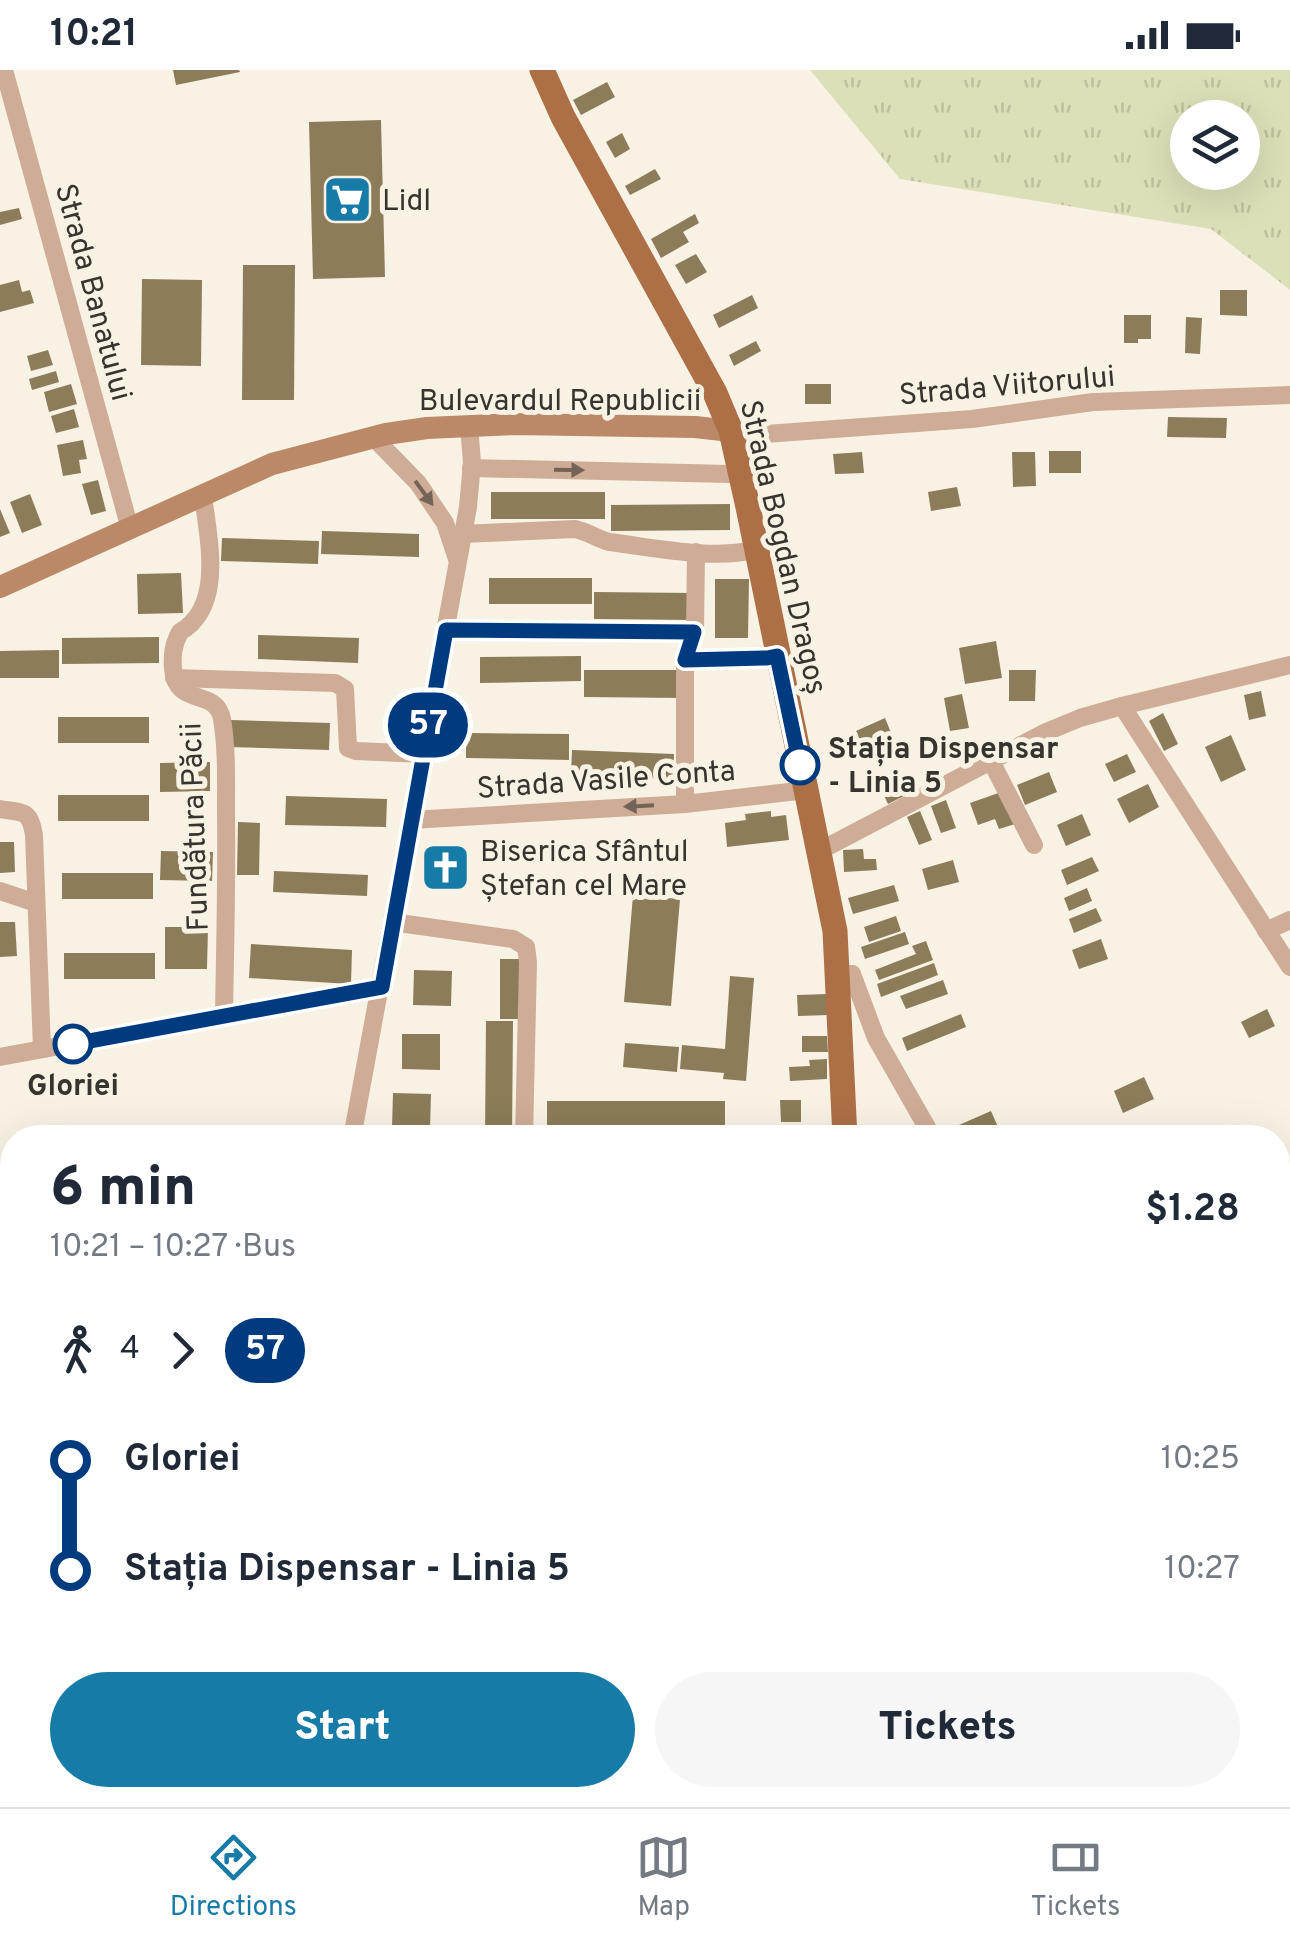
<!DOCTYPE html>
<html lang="en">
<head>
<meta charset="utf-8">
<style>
	:root { --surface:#fff; --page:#f6f6f7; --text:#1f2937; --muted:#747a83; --line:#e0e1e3; --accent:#177ba7 }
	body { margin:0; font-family:Overpass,sans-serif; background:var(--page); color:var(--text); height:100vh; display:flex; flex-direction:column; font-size:38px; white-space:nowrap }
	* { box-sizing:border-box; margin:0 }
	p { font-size:32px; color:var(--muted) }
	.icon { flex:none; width:55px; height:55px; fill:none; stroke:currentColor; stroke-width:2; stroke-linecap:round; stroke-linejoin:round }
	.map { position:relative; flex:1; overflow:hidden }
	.panel { position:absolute; left:0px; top:1055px; width:1290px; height:682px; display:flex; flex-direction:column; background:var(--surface); border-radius:40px 40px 0 0; box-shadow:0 10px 40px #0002 }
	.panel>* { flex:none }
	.badge { padding:0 20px; border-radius:32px; font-size:35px; line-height:65px }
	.controls { position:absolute; left:1170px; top:30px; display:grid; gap:20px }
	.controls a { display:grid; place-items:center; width:90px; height:90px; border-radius:50%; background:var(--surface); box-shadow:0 10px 40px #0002; font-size:50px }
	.map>.badge { position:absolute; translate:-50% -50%; box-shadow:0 0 0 5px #fff }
	.legs { display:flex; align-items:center; gap:15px; height:110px; padding:0 50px; font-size:32px }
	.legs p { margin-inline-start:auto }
	.overview { display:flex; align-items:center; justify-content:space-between; height:170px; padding:0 50px }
	h1 { font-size:55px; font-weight:800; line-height:75px }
	.cta { display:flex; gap:20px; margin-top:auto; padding:20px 50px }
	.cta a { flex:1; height:115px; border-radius:60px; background:var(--accent); color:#fff; font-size:40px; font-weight:800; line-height:115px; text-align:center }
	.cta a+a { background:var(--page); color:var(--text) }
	ul { padding:0 50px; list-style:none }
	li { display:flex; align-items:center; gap:35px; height:110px; font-size:38px }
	li i { display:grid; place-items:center; width:15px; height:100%; margin:0 12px; background:currentColor }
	li i::after { content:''; width:25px; height:25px; margin:-12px; border:8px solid; border-radius:50%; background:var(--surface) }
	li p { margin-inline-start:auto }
	li:first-child i { background:linear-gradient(#0000 50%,currentColor 0) }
	li:last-child i { background:linear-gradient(currentColor 50%,#0000 0) }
	.status { display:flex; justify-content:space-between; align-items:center; height:70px; padding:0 50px; background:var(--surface); direction:ltr }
	.status svg { height:28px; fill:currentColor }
	.tabs { display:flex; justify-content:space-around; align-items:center; height:140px; border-top:2px solid var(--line); background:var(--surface); font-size:28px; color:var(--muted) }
	.tabs a { display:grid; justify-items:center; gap:5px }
	.tabs .active { color:var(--accent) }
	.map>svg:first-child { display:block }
	.grass { fill:url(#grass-tufts); fill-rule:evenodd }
	.building { fill:#8c7c59 }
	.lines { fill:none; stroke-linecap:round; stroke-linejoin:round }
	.street { stroke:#cfac96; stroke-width:18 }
	.secondary { stroke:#bc8968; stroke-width:22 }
	.primary { stroke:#ad6f46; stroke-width:25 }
	.oneway { fill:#746458 }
	.line-1-casing { stroke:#fff; stroke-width:22 }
	.line-1 { stroke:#003b80; stroke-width:15 }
	.stop-1-dot { fill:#fff; stroke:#003b80; stroke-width:5 }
	.labels { text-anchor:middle; stroke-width:10; stroke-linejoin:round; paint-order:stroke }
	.poi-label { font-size:30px; fill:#37342f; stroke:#f8f2e4; text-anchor:start }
	.street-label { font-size:30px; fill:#37342f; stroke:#f8f2e4 }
	.stop-label { font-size:30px; font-weight:bold; fill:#37342f; stroke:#f8f2e4; text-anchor:start }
</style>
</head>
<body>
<div class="status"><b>10:21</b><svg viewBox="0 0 49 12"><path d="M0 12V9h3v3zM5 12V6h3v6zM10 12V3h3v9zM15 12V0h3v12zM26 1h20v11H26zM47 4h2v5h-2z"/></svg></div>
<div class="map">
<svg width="1290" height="1737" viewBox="0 0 1290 1737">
	<defs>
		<pattern id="grass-tufts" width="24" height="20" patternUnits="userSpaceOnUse" patternTransform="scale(2.5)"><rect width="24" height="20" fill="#dce0b8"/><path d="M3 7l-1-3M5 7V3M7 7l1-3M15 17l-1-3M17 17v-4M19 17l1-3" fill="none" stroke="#bdc19e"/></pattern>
	</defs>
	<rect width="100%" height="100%" fill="#f8f2e4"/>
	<path class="grass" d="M810,0H1290V220L1211,159L900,109ZM1188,48H1242V102H1188Z"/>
	<g class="building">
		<path d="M173,0H239L240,2L176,15Z"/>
		<path d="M607,12L615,27L581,45L573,30Z"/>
		<path d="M381,50L385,207L313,209L309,52Z"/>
		<path d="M622,63L630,79L615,88L606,72Z"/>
		<path d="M655,99L661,109L630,125L625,116Z"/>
		<path d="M19,138L22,149L0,155V142Z"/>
		<path d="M695,144L699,153L683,162L689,172L661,188L651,169Z"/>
		<path d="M696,184L707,202L686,214L675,195Z"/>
		<path d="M243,195H295L294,330H242Z"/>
		<path d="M142,209L202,210L201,296L141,295Z"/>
		<path d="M19,210L22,222L30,220L34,233L0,242V215Z"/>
		<path d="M1220,220H1247V246L1220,245Z"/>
		<path d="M752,225L758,238L719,258L713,245Z"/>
		<path d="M1124,245H1151V269H1138V273H1124Z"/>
		<path d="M1186,247L1202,248L1200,284L1185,283Z"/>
		<path d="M756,271L761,281L734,296L729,285Z"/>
		<path d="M48,280L53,295L31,301L27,286Z"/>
		<path d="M56,301L59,312L32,320L29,309Z"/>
		<path d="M71,314L77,334L49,342L44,322Z"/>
		<rect x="805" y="314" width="26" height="20"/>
		<path d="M74,339L79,357L56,363L51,346Z"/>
		<path d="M1168,347L1227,348L1226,368L1167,367Z"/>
		<path d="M83,370L87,389L79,390L81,403L63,406L57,375Z"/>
		<rect x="1049" y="381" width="32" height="22"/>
		<path d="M862,382L864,403L835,404L833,384Z"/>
		<path d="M1012,382H1035L1036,416L1013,417Z"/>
		<path d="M98,410L106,441L91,445L82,414Z"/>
		<path d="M957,417L961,436L931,441L928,422Z"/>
		<rect x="491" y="422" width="114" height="27"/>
		<path d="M30,424L42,455L22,463L10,432Z"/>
		<path d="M730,434V460L611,461V435Z"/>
		<path d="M0,439L10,463L0,467Z"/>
		<path d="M322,461L419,464V487L321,484Z"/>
		<path d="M222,468L319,471L318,494L221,491Z"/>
		<path d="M181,503L183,543L138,544L137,504Z"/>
		<rect x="489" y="508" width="103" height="26"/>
		<path d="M715,509H749L748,568H715Z"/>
		<path d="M594,522L693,523V550L594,549Z"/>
		<path d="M258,565L359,568L358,593L258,589Z"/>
		<path d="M159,567V593L62,594V568Z"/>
		<path d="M996,571L1002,608L965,614L959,578Z"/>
		<path d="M59,580V608H0V581Z"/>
		<path d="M581,586V611L480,613V587Z"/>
		<path d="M584,600H684V628L584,627Z"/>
		<path d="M1009,600H1036L1035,631H1009Z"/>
		<path d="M1261,621L1266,646L1249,650L1244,625Z"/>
		<path d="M962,624L969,658L950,661L944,628Z"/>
		<path d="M1163,643L1178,674L1164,681L1149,651Z"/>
		<rect x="58" y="647" width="91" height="26"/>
		<path d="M885,648L892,665L863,677L856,661Z"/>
		<path d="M230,650L330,653L329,680L229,677Z"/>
		<path d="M466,663L569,664V690L466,688Z"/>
		<path d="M1231,665L1246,700L1221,712L1205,677Z"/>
		<path d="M572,680L674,684L673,709L571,706Z"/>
		<path d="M1127,684L1136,702L1114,712L1105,694Z"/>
		<path d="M210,692V721L160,722V693Z"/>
		<path d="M1049,702L1057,722L1025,735L1017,715Z"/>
		<path d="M908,703L916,720L888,734L880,717Z"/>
		<path d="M1148,714L1159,737L1129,753L1117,729Z"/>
		<path d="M1004,721L1015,754L999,759L995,749L978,755L970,733Z"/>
		<rect x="58" y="725" width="91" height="26"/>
		<path d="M286,726L387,729L386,757L285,755Z"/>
		<path d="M946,730L956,758L941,763L931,736Z"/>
		<path d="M771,741V747L786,745L789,770L727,777L725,753L746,750L745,744Z"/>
		<path d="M920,741L932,770L919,775L907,747Z"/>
		<path d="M1082,744L1091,765L1066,776L1057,755Z"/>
		<path d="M238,752L260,753L259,805H237Z"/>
		<path d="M0,772H14L15,802L0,803Z"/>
		<path d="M863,779L864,789H876L877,800L844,802L843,780Z"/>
		<path d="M161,781L213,782L212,811L160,810Z"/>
		<path d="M1092,787L1099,801L1067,815L1061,800Z"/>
		<path d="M953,790L959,812L928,820L922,799Z"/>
		<path d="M274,801L368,805L367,826L273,822Z"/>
		<rect x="62" y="803" width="91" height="26"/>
		<path d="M894,815L899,831L853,844L848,828Z"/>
		<path d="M1087,818L1092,831L1069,841L1064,828Z"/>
		<path d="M633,825L680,829L671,936L624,932Z"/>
		<path d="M1096,838L1102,851L1074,863L1069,849Z"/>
		<path d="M896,846L901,861L869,872L864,857Z"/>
		<path d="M0,852H15L17,886L0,887Z"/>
		<path d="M165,857H208L207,899H165Z"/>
		<path d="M905,862L909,874L865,889L861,877Z"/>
		<path d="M1101,869L1108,889L1079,899L1072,880Z"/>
		<path d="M926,871L933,890L879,910L875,900L916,884L912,876Z"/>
		<path d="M251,874L352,880L351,914L249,908Z"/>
		<rect x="64" y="883" width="91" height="26"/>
		<rect x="500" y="889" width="26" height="60"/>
		<path d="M934,893L938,905L881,927L877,914Z"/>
		<path d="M414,900L452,901L451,936L413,935Z"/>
		<path d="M730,906L754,908L746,1011L723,1009L724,1003L680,999L682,975L725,979Z"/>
		<path d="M943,910L948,924L906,939L900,926Z"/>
		<path d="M828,924L829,945L798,946L797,925Z"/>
		<path d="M1267,939L1275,956L1249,968L1241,952Z"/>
		<path d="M961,944L966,957L907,981L902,968Z"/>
		<path d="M486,951H513L512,1068H485Z"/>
		<path d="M402,964H440V1000L402,999Z"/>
		<path d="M802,966H827L828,982H802Z"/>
		<path d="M625,973L679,977L677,1002L623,997Z"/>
		<path d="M827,989V1009L790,1011L789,997L810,996L809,990Z"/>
		<path d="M1144,1007L1154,1029L1123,1043L1114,1021Z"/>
		<path d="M393,1023L431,1024L430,1059L392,1058Z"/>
		<path d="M780,1030H801V1052H781Z"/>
		<path d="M547,1031H725V1065L547,1064Z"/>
		<path d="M991,1041L1002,1066L964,1068L959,1055Z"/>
		<path d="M817,1061V1068H777V1062Z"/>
		<path d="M0,1099L12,1100V1128H0Z"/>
		<rect x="0" y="1147" width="12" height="61"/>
		<rect x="0" y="1291" width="12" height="28"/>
		<path d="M1290,1331V1350L1282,1353L1278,1335Z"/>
		<path d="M0,1348L12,1349V1372H0Z"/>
		<path d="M0,1445L12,1446V1469H0Z"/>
		<path d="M5,1554H12V1612L3,1611Z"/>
		<path d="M1290,1569V1590L1278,1594V1573Z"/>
		<rect x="0" y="1663" width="12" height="24"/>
		<path d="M473,1725L530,1727V1737H473Z"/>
		<path d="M596,1725H618V1737H573V1727L596,1728Z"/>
		<path d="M807,1725H833V1737H806Z"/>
		<path d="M294,1726L459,1734V1737H293Z"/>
		<path d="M1163,1727H1197V1737H1164Z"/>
		<path d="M72,1729L151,1732V1737H72Z"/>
	</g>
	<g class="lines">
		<g class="street">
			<path d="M4,0L130,459"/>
			<path d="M731,361L752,365L972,349L1093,332L1290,325"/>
			<path d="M373,367L418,413L445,453L457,489"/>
			<path d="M471,398L729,404L740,402"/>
			<path d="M203,425C208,468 225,536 180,562C173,575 172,585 173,599C176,638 216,617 222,649C227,678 226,710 226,740C227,809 225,878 224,947"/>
			<path d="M462,464L575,459C588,462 596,468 609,472C651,477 716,491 757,479"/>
			<path d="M446,560L695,561"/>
			<path d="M685,590L767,588L777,586"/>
			<path d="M174,608L335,613L345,619L348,678L356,681L423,684"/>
			<path d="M1122,636L1290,897"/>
			<path d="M991,691L1034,775"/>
			<path d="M685,734V590L695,561L696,482"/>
			<path d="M0,739C23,743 30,739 34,765L42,979"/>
			<path d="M411,750L685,734L806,720"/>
			<path d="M817,778L829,776L1046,662L1080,648L1122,636L1290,595"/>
			<path d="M0,821L36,833"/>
			<path d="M392,852L513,869L526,877L528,892L524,1068"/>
			<path d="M1266,861L1290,850"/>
			<path d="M838,905L852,904L876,968L933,1068"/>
			<path d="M0,987L382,917"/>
			<path d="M352,1068L468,437L472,393L469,355"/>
			<path d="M1278,1374L1290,1369"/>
			<path d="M0,1518L12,1519"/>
			<path d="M1278,1678L1290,1701"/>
			<path d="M166,1737L177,1728L237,1732"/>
			<path d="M775,1737V1725"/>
			<path d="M1142,1737L1144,1725"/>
		</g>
		<path class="secondary" d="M0,517L272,394L386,364L427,358L516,354L695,357L731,361"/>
		<g class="primary">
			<path d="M542,0L563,47L715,323L731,361L748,437L835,861L845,1068"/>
			<path d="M869,1725L870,1737"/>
		</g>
	</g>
	<defs><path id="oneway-solid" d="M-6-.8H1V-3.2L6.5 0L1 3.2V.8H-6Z" transform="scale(2.5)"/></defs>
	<g class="oneway">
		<use href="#oneway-solid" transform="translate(569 400) rotate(1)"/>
		<use href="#oneway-solid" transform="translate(424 423) rotate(54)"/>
		<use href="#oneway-solid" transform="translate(639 736) rotate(177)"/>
	</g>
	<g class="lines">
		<defs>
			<path id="line-1" d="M73,974L382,917L446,560L694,562L685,590L767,588L777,586L800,695"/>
		</defs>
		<use href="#line-1" class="line-1-casing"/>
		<use href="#line-1" class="line-1"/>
	</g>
	<defs>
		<symbol id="supermarket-square" viewBox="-11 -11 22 22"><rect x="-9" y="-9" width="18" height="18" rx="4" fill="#177ba7" stroke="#f8f2e4"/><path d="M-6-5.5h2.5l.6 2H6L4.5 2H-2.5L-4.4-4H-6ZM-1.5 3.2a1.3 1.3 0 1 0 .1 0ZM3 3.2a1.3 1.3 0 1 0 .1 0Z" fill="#fff"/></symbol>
		<symbol id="church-square" viewBox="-11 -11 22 22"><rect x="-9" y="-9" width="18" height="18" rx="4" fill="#177ba7" stroke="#f8f2e4"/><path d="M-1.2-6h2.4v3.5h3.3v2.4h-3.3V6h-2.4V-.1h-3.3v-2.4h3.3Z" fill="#fff"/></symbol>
	</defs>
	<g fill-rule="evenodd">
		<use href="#supermarket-square" x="320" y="102" width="55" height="55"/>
		<use href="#church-square" x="418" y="770" width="55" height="55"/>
	</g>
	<g class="stop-1-dot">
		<circle cx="800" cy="695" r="18"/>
		<circle cx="73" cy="974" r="18"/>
	</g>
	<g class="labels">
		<g class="poi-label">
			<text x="382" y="140">Lidl</text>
			<text x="480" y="791">Biserica Sfântul<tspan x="480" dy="34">Ștefan cel Mare</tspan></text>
		</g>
		<g class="street-label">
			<text transform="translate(94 222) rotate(75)" y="10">Strada Banatului</text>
			<text transform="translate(1007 315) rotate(-5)" y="10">Strada Viitorului</text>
			<text x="560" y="340">Bulevardul Republicii</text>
			<text transform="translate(784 477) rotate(77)" y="10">Strada Bogdan Dragoș</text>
			<text transform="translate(606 709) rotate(-4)" y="10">Strada Vasile Conta</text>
			<text transform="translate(194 757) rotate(-92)" y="10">Fundătura Păcii</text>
		</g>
		<g class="stop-label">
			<text x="828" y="688">Stația Dispensar<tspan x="828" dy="34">- Linia 5</tspan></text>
			<text x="73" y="1025" text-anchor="middle">Gloriei</text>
		</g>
	</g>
</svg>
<div class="controls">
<a><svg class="icon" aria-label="layers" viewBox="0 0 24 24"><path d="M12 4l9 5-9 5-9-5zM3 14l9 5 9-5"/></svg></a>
</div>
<b class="badge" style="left:428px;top:655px;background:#003b80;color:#fff">57</b>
<section class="panel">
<div class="overview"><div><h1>6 min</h1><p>10:21 – 10:27 · Bus</p></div><b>$1.28</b></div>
<div class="legs"><svg class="icon" aria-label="walk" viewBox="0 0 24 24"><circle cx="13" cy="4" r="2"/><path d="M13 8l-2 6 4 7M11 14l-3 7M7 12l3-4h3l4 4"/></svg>4<svg class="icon" aria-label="forward" viewBox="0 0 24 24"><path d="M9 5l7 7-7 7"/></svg><b class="badge" style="background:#003b80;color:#fff">57</b></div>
<ul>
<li><i style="color:#003b80"></i><b>Gloriei</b><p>10:25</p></li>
<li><i style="color:#003b80"></i><b>Stația Dispensar - Linia 5</b><p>10:27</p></li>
</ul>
<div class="cta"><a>Start</a><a>Tickets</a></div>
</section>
</div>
<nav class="tabs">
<a class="active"><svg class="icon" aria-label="directions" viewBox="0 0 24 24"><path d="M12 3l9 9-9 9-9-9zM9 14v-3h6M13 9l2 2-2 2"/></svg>Directions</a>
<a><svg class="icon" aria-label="map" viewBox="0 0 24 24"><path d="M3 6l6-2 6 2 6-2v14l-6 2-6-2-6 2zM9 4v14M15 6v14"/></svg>Map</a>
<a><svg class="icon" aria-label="tickets" viewBox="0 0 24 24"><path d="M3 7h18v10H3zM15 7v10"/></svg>Tickets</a>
</nav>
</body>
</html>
